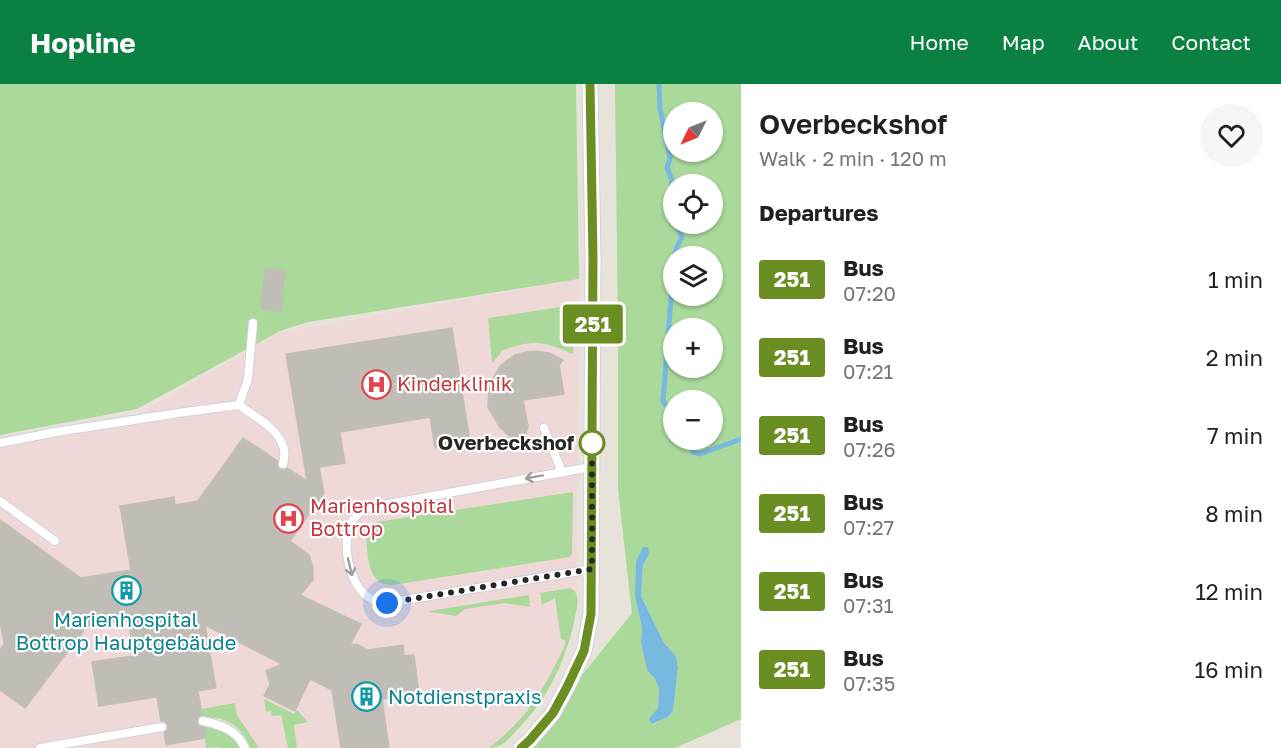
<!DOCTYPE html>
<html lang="en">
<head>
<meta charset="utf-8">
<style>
	:root { --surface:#fff; --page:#f6f6f6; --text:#202124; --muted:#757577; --accent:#0b8043 }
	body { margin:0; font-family:"Golos Text",sans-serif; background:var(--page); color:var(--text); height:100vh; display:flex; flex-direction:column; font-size:22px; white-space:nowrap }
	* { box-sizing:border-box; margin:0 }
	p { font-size:20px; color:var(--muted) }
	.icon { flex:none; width:33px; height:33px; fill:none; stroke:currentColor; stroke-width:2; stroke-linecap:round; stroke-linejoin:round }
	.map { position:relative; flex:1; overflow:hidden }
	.details { display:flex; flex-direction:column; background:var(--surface); width:540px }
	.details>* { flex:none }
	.badge { padding:0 12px; border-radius:4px; font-size:21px; line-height:39px }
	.needle { width:39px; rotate:227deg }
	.fabs { position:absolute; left:663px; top:18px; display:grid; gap:12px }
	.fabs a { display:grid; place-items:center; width:60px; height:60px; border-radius:50%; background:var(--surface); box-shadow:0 2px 4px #0004; font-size:30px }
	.you { position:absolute; width:30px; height:30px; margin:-15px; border:4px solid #fff; border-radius:50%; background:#1a73e8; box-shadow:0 0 0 9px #1a73e833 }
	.map>.badge { position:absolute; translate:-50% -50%; box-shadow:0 0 0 3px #fff }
	h2 { padding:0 18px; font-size:22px; line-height:54px }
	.round { display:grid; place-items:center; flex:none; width:63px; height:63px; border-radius:32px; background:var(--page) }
	.headline { display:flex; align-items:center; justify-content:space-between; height:102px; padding:0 18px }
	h1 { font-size:28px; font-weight:600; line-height:45px }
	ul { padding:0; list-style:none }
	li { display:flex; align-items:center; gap:18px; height:78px; padding:0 18px }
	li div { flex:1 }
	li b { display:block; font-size:22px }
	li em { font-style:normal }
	li .badge { min-width:66px; font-weight:700; text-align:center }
	header { display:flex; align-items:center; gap:36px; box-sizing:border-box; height:84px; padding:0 30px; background:var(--accent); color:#fff }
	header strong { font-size:28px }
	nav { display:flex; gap:33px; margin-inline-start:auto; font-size:21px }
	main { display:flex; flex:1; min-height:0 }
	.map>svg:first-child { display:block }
	.medical { fill:#eed9d8 }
	.green { fill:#abd99c; fill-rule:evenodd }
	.water { fill:#78b9df }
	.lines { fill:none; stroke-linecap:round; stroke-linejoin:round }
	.stream { stroke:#78b9df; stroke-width:5 }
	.building { fill:#c0bdb7; stroke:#c3bfb4; stroke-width:1.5 }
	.service-casing { stroke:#d0d1de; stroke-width:10 }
	.minor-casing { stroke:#d0d1de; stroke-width:17 }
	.service { stroke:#fff; stroke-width:8 }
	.minor { stroke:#fff; stroke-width:15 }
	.oneway { stroke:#9e9e9e }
	.line-casing { stroke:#fff; stroke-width:14 }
	.line { stroke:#6b8e23; stroke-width:9 }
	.walk { stroke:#272727; stroke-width:6; stroke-dasharray:0 10.8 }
	.stop-dot { fill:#fff; stroke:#6b8e23; stroke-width:3 }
	.labels { text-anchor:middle; stroke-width:4.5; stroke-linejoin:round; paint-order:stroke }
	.health-label { font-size:20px; fill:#be3a42; stroke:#fff; text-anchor:start }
	.stop-label { font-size:20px; font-weight:bold; fill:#272727; stroke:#fff; text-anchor:end }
	.culture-label { font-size:20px; fill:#0d838f; stroke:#fff }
</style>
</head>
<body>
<header>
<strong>Hopline</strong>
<nav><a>Home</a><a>Map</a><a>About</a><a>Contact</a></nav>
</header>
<main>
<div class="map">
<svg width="741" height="664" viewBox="0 0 741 664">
	<rect width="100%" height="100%" fill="#e8e3da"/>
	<path class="medical" d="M579,195L577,514L565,561L549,596L538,614L521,636L501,655L489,664H0V353L137,330L280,249Z"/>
	<g class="green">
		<path d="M0,0H576L579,195L308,238L280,247L137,325L0,351Z"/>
		<path d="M615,0H741V635L675,664H533L548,648L564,626L583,590L632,529L618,405V253ZM674,28H712V68H674ZM674,100H712V140H674ZM674,172H712V212H674ZM674,244H712V284H674ZM674,316H712V356H674ZM647,463L649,470L643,481L641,512L664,559L676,572L678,584L673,627L668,633L653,640L658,624L659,605L655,595L647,586L641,559L642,544L635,512Z"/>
		<path d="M574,221L573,270C541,256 535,256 502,266L500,270L492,279L488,234Z"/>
		<path d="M573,408L572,469L570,473L393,501C372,503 368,480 367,463C367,460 366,457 367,454C368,448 373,442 377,438Z"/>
		<path d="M570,504C573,506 575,506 576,510C580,518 575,530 574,538C565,580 546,617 516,647C508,656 501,664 489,664C529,633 544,605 565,561V556L561,555L555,514L542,521L540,509Z"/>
		<path d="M529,511L530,523L504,519L465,525L456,532L430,528V527Z"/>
		<path d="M264,615L294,630L297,626L308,638L294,641L297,664H288L281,631L272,632L271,627L266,628Z"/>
		<path d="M235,619L237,631L257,661L258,664H250C242,641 226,633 203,633L201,625Z"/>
		<path d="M204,642C220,644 233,649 240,664H221L220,663L206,664Z"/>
	</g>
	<path class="water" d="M643,463H648L649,470L643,481L641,512L664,559L676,572L678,584L673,627L668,633L652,640L649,635L658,624L659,605L655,595L647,586L641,559L642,544L635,512L636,478Z"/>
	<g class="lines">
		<g class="stream">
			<path d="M659,0L660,24L670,74L667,84L672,96L669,123L670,127"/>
			<path d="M674,172L677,163L682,153L677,142"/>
			<path d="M670,324L663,318L674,175"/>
			<path d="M692,356L693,368L700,370L741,355"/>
		</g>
	</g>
	<g class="building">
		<path d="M265,185L285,187L281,227L261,225Z"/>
		<path d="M452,244L470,358L435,364L430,333L340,348L345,379L319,383L324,409L290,457L309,471L313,483V496L300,511L361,540L350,561L356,560L368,566L403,561L404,572L414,571L419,610L382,615L389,664H341L332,606L310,595L295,627L264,612L270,600L266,587L282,580L205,541L216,604L198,607L202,631L198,633L197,638L199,642L204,643L206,654L166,661L164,649L167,646L168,641L165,638L161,637L157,613L99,622L92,578L133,572L129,536L87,542L25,624L0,606V566L4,560L0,536V436L81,494L131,486L120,422L174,413L175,421L198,417L243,354L278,377L277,381L279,385L284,386L287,384L307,397L286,270Z"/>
		<path d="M536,267L549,269L563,276L559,281L564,310L523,316L528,342L523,360L509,352L499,342L488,323L489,306L493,294L500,282L505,278L515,271L526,268Z"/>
	</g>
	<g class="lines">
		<defs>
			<g id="service">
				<path d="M239,321L248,295L253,239"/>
				<path d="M544,344L562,388"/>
				<path d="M0,359L56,348L185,328L239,321C255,333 279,344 284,365C285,370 284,376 283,380"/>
				<path d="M591,383L366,424C360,428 356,431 352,437C340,459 349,505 373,516C377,518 382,518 387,519L592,485"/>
				<path d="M0,417L55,457"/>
				<path d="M203,637C221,641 237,646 245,664"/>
				<path d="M40,664L162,643"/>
			</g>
			<path id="minor" d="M521,664L530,656L553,629L567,603L584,567L591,530L593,174L590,0"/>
		</defs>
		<use href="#service" class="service-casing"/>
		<use href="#minor" class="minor-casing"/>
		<use href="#service" class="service"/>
		<use href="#minor" class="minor"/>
	</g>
	<defs><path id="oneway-shaft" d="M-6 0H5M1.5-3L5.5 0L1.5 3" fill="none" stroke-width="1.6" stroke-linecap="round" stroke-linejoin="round" transform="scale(1.5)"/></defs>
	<g class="oneway">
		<use href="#oneway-shaft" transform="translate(534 393) rotate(170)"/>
		<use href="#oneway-shaft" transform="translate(350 483) rotate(76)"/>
	</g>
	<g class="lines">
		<defs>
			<path id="line" d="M521,664L530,656L553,629L567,603L584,567L591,530L593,174L590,0"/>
		</defs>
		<use href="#line" class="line-casing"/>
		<use href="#line" class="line"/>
		<path class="walk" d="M387,519L592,485V354V359"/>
	</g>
	<defs>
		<symbol id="hospital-ring" viewBox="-11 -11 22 22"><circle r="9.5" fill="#fff" stroke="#e0444e" stroke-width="1.5"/><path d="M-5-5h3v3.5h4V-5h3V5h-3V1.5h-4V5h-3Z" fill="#e0444e"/></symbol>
		<symbol id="building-ring" viewBox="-11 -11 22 22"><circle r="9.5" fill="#fff" stroke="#0f9aa8" stroke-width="1.5"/><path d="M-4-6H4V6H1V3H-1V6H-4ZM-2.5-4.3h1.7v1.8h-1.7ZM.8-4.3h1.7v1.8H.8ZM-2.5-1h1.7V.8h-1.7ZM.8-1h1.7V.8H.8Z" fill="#0f9aa8"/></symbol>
	</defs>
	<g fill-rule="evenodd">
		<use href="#hospital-ring" x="360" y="284" width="33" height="33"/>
		<use href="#hospital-ring" x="272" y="418" width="33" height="33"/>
		<use href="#building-ring" x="110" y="490" width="33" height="33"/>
		<use href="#building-ring" x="350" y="596" width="33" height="33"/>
	</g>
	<circle class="stop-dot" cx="592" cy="359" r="12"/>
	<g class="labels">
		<g class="health-label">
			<text x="397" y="307">Kinderklinik</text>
			<text x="310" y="429">Marienhospital<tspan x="310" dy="23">Bottrop</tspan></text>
		</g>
		<g class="stop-label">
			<text x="574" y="366">Overbeckshof</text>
		</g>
		<g class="culture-label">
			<text x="126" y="543">Marienhospital<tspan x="126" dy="23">Bottrop Hauptgebäude</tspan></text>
			<text x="388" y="620" text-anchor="start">Notdienstpraxis</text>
		</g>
	</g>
</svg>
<div class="fabs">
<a><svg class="needle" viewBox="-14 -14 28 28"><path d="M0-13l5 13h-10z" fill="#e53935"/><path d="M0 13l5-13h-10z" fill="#757577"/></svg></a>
<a><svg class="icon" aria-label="locate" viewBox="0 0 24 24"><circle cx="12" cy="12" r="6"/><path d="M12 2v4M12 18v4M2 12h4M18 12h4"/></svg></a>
<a><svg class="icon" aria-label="layers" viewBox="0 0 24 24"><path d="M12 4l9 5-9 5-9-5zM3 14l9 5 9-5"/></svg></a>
<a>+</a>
<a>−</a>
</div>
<div class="you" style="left:387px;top:519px"></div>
<b class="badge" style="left:593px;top:240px;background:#6b8e23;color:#fff">251</b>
</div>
<section class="details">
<div class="headline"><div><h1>Overbeckshof</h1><p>Walk · 2 min · 120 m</p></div><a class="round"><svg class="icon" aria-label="heart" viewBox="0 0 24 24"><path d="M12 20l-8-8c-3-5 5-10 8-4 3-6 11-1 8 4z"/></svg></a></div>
<h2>Departures</h2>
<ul>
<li><span class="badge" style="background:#6b8e23;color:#fff">251</span><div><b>Bus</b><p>07:20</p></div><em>1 min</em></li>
<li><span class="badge" style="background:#6b8e23;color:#fff">251</span><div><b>Bus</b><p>07:21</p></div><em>2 min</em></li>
<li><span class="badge" style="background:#6b8e23;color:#fff">251</span><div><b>Bus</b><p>07:26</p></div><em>7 min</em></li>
<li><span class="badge" style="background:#6b8e23;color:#fff">251</span><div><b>Bus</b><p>07:27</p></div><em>8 min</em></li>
<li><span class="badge" style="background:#6b8e23;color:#fff">251</span><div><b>Bus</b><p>07:31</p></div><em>12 min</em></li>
<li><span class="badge" style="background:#6b8e23;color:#fff">251</span><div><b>Bus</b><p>07:35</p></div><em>16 min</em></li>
</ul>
</section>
</main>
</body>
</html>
